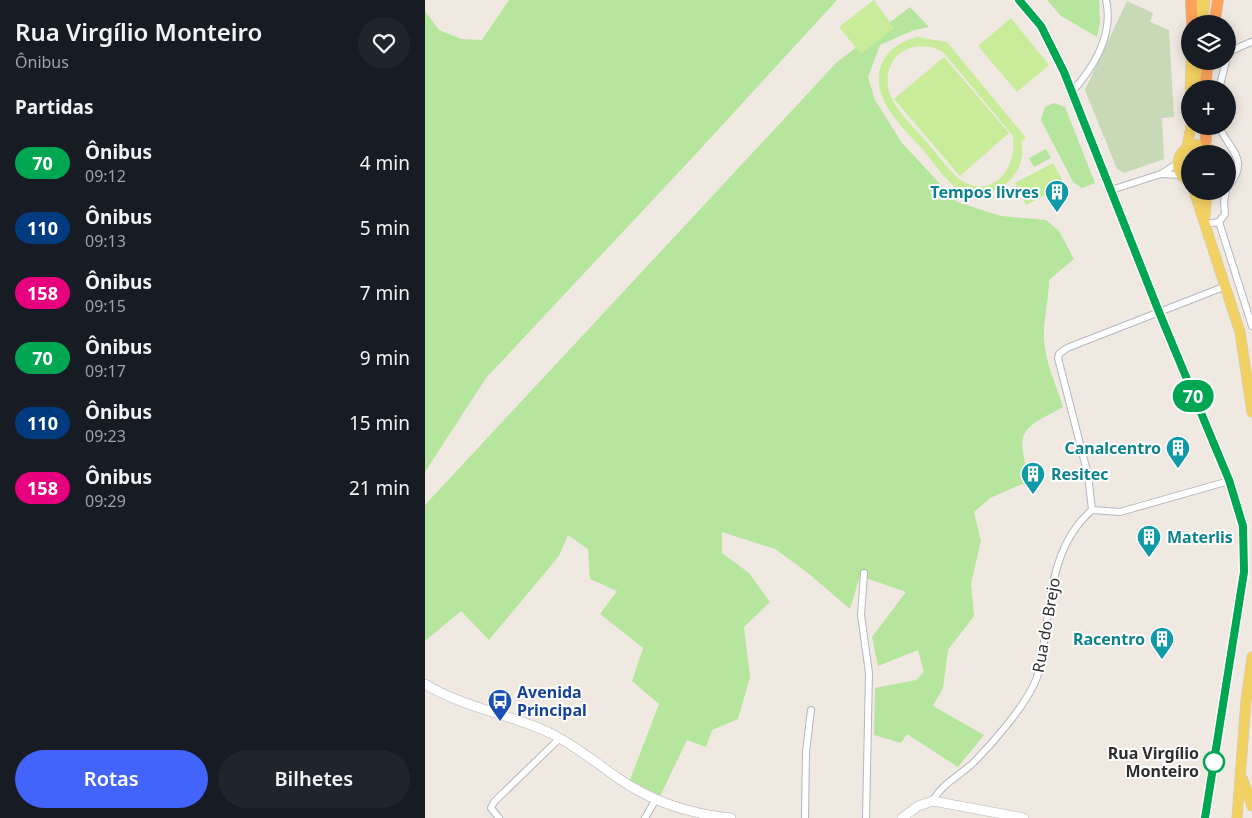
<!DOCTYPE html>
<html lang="pt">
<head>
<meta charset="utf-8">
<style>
	:root { --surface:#171b24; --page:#20242c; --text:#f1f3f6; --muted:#9ea1a6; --accent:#4264fb }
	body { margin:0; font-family:"Noto Sans",sans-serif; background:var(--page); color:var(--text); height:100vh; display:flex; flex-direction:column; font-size:19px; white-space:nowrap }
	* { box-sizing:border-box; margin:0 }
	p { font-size:16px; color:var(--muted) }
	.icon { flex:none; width:28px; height:28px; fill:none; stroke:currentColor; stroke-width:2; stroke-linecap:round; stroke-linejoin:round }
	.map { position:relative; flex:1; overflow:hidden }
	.panel { display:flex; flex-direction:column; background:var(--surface); width:425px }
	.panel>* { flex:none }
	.badge { padding:0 10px; border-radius:16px; font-size:18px; line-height:32px }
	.tools { position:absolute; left:756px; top:15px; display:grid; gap:10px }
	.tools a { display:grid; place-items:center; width:55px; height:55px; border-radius:50%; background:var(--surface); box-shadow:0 2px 12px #0003; font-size:25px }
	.map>.badge { position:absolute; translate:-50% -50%; box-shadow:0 0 0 2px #fff }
	h2 { padding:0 15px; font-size:19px; line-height:45px }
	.round { display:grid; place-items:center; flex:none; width:52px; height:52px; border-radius:26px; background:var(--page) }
	.summary { display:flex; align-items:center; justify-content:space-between; height:85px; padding:0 15px }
	h1 { font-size:24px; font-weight:600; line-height:38px }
	.cta { display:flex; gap:10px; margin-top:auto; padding:10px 15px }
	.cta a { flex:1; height:58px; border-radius:30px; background:var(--accent); color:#fff; font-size:20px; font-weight:600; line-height:58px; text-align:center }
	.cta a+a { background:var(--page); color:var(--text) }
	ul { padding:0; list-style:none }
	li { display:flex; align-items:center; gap:15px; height:65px; padding:0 15px }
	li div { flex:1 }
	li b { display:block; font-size:19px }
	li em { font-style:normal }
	li .badge { min-width:55px; font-weight:700; text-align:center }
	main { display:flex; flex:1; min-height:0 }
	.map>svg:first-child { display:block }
	.green { fill:#b6e59e }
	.cemetery { fill:#c8d9b8 }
	.pitch { fill:#c9ec9a; fill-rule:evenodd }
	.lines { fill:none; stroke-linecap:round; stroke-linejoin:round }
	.street-casing { stroke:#b4b7c1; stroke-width:8 }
	.secondary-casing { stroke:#b4b7c1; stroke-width:10 }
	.primary-casing { stroke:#c9c9c9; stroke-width:11 }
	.highway-casing { stroke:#c9c9c9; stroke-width:12 }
	.street { stroke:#fff; stroke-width:6 }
	.secondary { stroke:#fff; stroke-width:9 }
	.primary { stroke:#f2d163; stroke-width:10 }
	.highway { stroke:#ffa35c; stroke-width:11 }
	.line-casing { stroke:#fff; stroke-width:11 }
	.line { stroke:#00a651; stroke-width:8 }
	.stop-dot { fill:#fff; stroke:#00a651; stroke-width:2.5 }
	.labels { text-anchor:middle; stroke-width:4; stroke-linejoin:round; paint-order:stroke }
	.culture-label { font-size:16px; font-weight:bold; fill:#0d838f; stroke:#fff; text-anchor:end }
	.street-label { font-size:16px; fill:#2e2e2e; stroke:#fff }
	.transit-label { font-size:16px; font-weight:bold; fill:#164399; stroke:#fff; text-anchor:start }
	.stop-label { font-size:16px; font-weight:bold; fill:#2e2e2e; stroke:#fff; text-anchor:end }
</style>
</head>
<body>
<main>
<section class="panel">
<div class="summary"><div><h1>Rua Virgílio Monteiro</h1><p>Ônibus</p></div><a class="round"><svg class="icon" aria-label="heart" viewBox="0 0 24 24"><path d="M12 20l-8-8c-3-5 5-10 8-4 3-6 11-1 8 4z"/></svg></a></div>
<h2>Partidas</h2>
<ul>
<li><span class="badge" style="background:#00a651;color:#fff">70</span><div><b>Ônibus</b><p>09:12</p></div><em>4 min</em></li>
<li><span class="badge" style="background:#003b80;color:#fff">110</span><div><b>Ônibus</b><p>09:13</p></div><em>5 min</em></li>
<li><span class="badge" style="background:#e6007e;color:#fff">158</span><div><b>Ônibus</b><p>09:15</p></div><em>7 min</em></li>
<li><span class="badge" style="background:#00a651;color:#fff">70</span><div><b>Ônibus</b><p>09:17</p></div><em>9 min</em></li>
<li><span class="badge" style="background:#003b80;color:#fff">110</span><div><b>Ônibus</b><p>09:23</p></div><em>15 min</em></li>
<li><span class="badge" style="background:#e6007e;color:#fff">158</span><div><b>Ônibus</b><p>09:29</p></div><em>21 min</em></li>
</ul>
<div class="cta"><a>Rotas</a><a>Bilhetes</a></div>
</section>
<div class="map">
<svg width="827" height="818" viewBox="0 0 827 818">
	<rect width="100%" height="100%" fill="#efe9e1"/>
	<g class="green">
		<path d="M84,0H412L268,157L61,378L0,472V11L14,30L36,39L57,40Z"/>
		<path d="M622,0H674L675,23L672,37L636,16Z"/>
		<path d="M485,7L504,27L489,30L455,45L443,77L450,100L477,143L532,202L576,216L621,220L634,231L649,259L624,280C624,300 618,320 619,339C620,361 631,385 638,407C593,431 592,430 604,481L565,498L549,512L556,541L546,583L549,616L523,650L518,688L508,706L559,735L533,767L482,734L476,743L449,735L450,688L491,680L499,672L493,650L453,666L447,637L481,592L435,576L425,609L383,573L350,549L297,532V553L324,573L345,602L319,627L325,677L313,719L287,730L281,747L262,740L235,796L205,780L234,704L207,681L218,648L175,614L192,591L165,579L163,549L143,535L134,556L64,640L36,611L0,641V505L412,62Z"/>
		<path d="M629,103L640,107L670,183L657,188L648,182L616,120L620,107Z"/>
		<path d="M621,149L626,158L609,167L604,158Z"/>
		<path d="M776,149L785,154H765V175C753,162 762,151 776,149Z"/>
	</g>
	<path class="cemetery" d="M702,1L728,13L725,22L744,30L749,117L737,118L739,159L699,173L692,169L660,90Z"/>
	<g class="pitch">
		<path d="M449,0L469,28L436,54L414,27Z"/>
		<path d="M586,18L624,65L592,92L553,46Z"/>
		<path d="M492,37L522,42L601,138L596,142C600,156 595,169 585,180C575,191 558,197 543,193C524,188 511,165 499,151C478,127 443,99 457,63C464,48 477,41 492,37ZM493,46L507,47L518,52L588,136C593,165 570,199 539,182C526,175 515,157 505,146C487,124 451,96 466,65C471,53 481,48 493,46Z"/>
		<path d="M519,57L584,133L535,176L469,99Z"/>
		<path d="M628,163L640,185L601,205L590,183Z"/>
	</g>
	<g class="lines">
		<defs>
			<g id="street">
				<path d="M594,0L616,27L639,72L733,312L804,481L818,526L820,545L819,572L780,818"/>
				<path d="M802,57L808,50L826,42"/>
				<path d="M794,89L801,61"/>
				<path d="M647,92C669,67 689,34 681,0"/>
				<path d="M794,126C804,151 827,159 802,188"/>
				<path d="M737,174L756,175"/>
				<path d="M686,190L736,174L753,163"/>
				<path d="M794,222L800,214L799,202L801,191"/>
				<path d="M781,224L794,222L827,326"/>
				<path d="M801,286L642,348L634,354L633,358L663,475L667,510L695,512L804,481"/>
				<path d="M439,573L436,615L444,673L441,818"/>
				<path d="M508,801C516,784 536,775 549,762C569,742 600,706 611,680C616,666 618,650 620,635C626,591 630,542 667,510"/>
				<path d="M74,818L66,808L69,802L135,738"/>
				<path d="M220,818L231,799"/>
				<path d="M380,818L381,752L386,710"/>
			</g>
			<g id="secondary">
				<path d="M0,684C39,708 86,714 127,734C151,746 171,763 193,778C227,802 265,814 306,818"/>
				<path d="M477,818L493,806L508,801L599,818"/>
			</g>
			<g id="primary">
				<path d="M770,19L773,0"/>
				<path d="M777,24L780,0"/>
				<path d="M773,89V61"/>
				<path d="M765,109L766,61"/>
				<path d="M762,147L766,126"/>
				<path d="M765,182C735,165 768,127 789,154"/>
				<path d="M769,191L815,332L827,412"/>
				<path d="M780,216L782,191"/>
				<path d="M818,780L827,806"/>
				<path d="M812,818L821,701L827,657"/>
			</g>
			<g id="highway">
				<path d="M766,0L767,24"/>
				<path d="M789,24L793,0"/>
				<path d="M780,89L783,61"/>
				<path d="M780,126L781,140"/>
			</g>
		</defs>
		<use href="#street" class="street-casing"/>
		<use href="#secondary" class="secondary-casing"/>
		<use href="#primary" class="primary-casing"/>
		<use href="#highway" class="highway-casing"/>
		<use href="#street" class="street"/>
		<use href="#secondary" class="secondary"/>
		<use href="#primary" class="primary"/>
		<use href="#highway" class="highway"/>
	</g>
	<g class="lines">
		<defs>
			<path id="line" d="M594,0L616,26L639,72L734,312L804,480L818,526L819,572L780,818"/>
		</defs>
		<use href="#line" class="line-casing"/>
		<use href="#line" class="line"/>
	</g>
	<defs>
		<symbol id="building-pin" viewBox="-11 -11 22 30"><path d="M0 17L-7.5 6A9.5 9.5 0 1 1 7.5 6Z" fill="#0f9aa8" stroke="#fff"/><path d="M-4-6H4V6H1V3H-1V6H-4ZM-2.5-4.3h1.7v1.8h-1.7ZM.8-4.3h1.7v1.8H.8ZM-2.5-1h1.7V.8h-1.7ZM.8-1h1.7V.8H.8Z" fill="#fff"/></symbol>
		<symbol id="bus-pin" viewBox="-11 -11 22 30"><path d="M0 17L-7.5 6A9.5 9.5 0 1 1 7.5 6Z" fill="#1a4fb4" stroke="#fff"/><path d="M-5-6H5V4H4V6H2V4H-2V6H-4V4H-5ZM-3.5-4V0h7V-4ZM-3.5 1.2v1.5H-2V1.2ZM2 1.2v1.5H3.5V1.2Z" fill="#fff"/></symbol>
	</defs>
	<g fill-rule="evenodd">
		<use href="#building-pin" x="618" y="178" width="28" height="38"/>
		<use href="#building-pin" x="739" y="434" width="28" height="38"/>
		<use href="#building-pin" x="594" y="460" width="28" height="38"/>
		<use href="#building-pin" x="710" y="523" width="28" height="38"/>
		<use href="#building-pin" x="723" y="625" width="28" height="38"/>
		<use href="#bus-pin" x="61" y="687" width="28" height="38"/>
	</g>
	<circle class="stop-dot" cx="789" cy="762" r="10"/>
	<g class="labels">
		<g class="culture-label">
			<text x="614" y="198">Tempos livres</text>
			<text x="736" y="454">Canalcentro</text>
			<text x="626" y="480" text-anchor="start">Resitec</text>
			<text x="742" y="543" text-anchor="start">Materlis</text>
			<text x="720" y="645">Racentro</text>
		</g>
		<g class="street-label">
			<text transform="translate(621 625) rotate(-80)" y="6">Rua do Brejo</text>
		</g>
		<g class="transit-label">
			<text x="92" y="698">Avenida<tspan x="92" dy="18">Principal</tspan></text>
		</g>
		<g class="stop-label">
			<text x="774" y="759">Rua Virgílio<tspan x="774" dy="18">Monteiro</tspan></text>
		</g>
	</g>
</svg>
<div class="tools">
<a><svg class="icon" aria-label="layers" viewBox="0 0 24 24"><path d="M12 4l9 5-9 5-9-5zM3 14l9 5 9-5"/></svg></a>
<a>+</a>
<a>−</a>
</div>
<b class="badge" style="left:768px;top:396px;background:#00a651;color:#fff">70</b>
</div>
</main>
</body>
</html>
